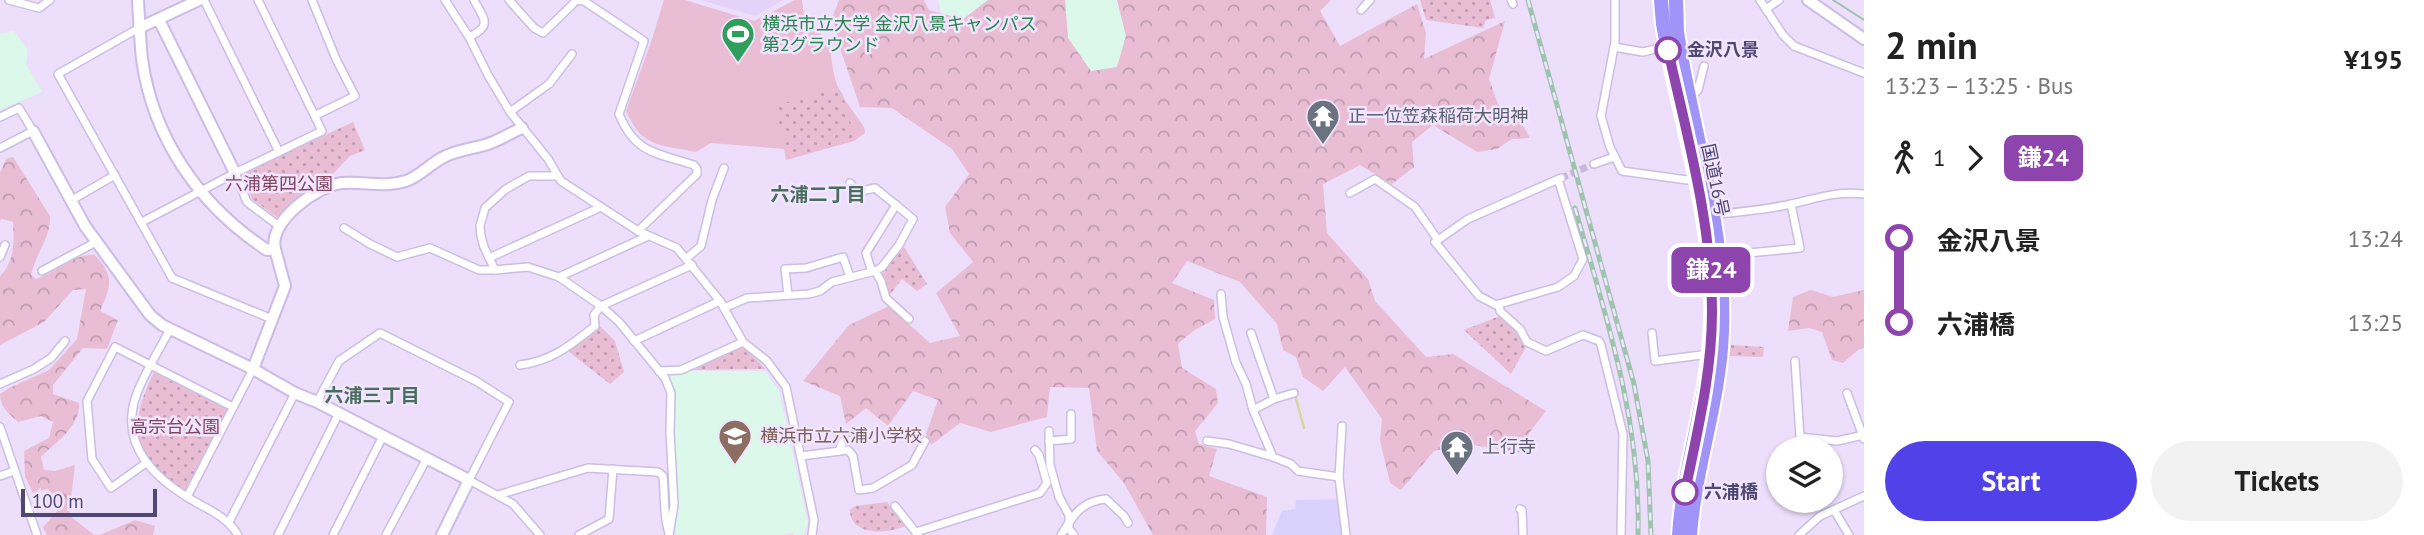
<!DOCTYPE html>
<html lang="en">
<head>
<meta charset="utf-8">
<style>
	:root { --surface:#fff; --page:#f2f2f2; --text:#222; --muted:#767676; --accent:#5041e8 }
	body { margin:0; font-family:"PT Sans","Noto Sans JP",sans-serif; background:var(--page); color:var(--text); height:100vh; display:flex; flex-direction:column; font-size:26px; white-space:nowrap }
	* { box-sizing:border-box; margin:0 }
	p { font-size:23px; color:var(--muted) }
	.icon { flex:none; width:38px; height:38px; fill:none; stroke:currentColor; stroke-width:2; stroke-linecap:round; stroke-linejoin:round }
	.map { position:relative; flex:1; overflow:hidden }
	.panel { display:flex; flex-direction:column; background:var(--surface); width:560px }
	.panel>* { flex:none }
	.badge { padding:0 14px; border-radius:10px; font-size:24px; line-height:46px }
	.controls { position:absolute; left:1766px; top:436px; display:grid; gap:14px }
	.controls a { display:grid; place-items:center; width:77px; height:77px; border-radius:50%; background:var(--surface); box-shadow:0 2px 5px #0004; font-size:35px }
	.scale { position:absolute; left:21px; bottom:18px; width:136px; box-sizing:border-box; padding-left:7px; border:4px solid #504772; border-top:0; font-size:19px; line-height:24px; white-space:nowrap; color:#504772; -webkit-text-stroke:5px #f1e5ff; paint-order:stroke }
	.map>.badge { position:absolute; translate:-50% -50%; box-shadow:0 0 0 4px #fff }
	.legs { display:flex; align-items:center; gap:10px; height:77px; padding:0 21px; font-size:23px }
	.legs p { margin-inline-start:auto }
	.headline { display:flex; align-items:center; justify-content:space-between; height:119px; padding:0 21px }
	h1 { font-size:38px; font-weight:600; line-height:52px }
	.button { display:flex; gap:14px; margin-top:auto; padding:14px 21px }
	.button a { flex:1; height:80px; border-radius:42px; background:var(--accent); color:#fff; font-size:28px; font-weight:600; line-height:80px; text-align:center }
	.button a+a { background:var(--page); color:var(--text) }
	ul { padding:0 21px; list-style:none }
	li { display:flex; align-items:center; gap:24px; height:84px; font-size:26px }
	li i { display:grid; place-items:center; width:10px; height:100%; margin:0 9px; background:currentColor }
	li i::after { content:''; width:18px; height:18px; margin:-9px; border:5px solid; border-radius:50%; background:var(--surface) }
	li p { margin-inline-start:auto }
	li:first-child i { background:linear-gradient(#0000 50%,currentColor 0) }
	li:last-child i { background:linear-gradient(currentColor 50%,#0000 0) }
	main { display:flex; flex:1; min-height:0 }
	.map>svg:first-child { display:block }
	.residential { fill:#e3d3f9 }
	.commercial { fill:#d9d2fd }
	.education { fill:#dcf8ea }
	.green { fill:#e9bed5 }
	.forest { fill:url(#forest-crowns) }
	.park { fill:url(#park-dots) }
	.lines { fill:none; stroke-linecap:round; stroke-linejoin:round }
	.stream { stroke:#d6d79a; stroke-width:2.5 }
	.street-tunnel { stroke:#c6b8da; stroke-width:7; stroke-dasharray:7 3.5; stroke-linecap:butt }
	.street-casing { stroke:#cabee2; stroke-width:10 }
	.secondary-casing { stroke:#cabbe7; stroke-width:14 }
	.highway-casing { stroke:#fff; stroke-width:18 }
	.street { stroke:#fff; stroke-width:7 }
	.secondary { stroke:#fff; stroke-width:10 }
	.highway { stroke:#a194f8; stroke-width:14 }
	.tram { stroke:#9ec4ae; stroke-width:2 }
	.rail-casing { stroke:#9ec4ae; stroke-width:5 }
	.rail { stroke:#f1e5ff; stroke-width:2.5; stroke-dasharray:8; stroke-linecap:butt }
	.line-1-casing { stroke:#fff; stroke-width:16 }
	.line-1 { stroke:#8e44ad; stroke-width:10 }
	.stop-1-dot { fill:#fff; stroke:#8e44ad; stroke-width:3.5 }
	.labels { text-anchor:middle; stroke-width:5; stroke-linejoin:round; paint-order:stroke }
	.leisure-label { font-size:18px; fill:#27864d; stroke:#f1e5ff; text-anchor:start }
	.stop-label { font-size:18px; font-weight:bold; fill:#504772; stroke:#f1e5ff; text-anchor:start }
	.worship-label { font-size:18px; fill:#5b616d; stroke:#f1e5ff; text-anchor:start }
	.street-label { font-size:18px; fill:#504772; stroke:#f1e5ff }
	.park-label { font-size:18px; fill:#84445f; stroke:#f1e5ff }
	.education-label { font-size:18px; fill:#785e54; stroke:#f1e5ff; text-anchor:start }
	.neighbourhood-label { font-size:19px; font-weight:bold; fill:#4a6e5d; stroke:#f1e5ff }
</style>
</head>
<body>
<main>
<div class="map">
<svg width="1864" height="535" viewBox="0 0 1864 535">
	<defs>
		<pattern id="forest-crowns" width="20" height="18" patternUnits="userSpaceOnUse" patternTransform="scale(1.75)"><rect width="20" height="18" fill="#e9bed5"/><path d="M2 6a3 3 0 1 1 6 0M12 15a3 3 0 1 1 6 0" fill="none" stroke="#bf9cb1"/></pattern>
		<pattern id="park-dots" width="8" height="8" patternUnits="userSpaceOnUse" patternTransform="scale(1.75)"><rect width="8" height="8" fill="#e9bed5"/><path d="M2 2h.1M6 6h.1" fill="none" stroke="#bf9cb1" stroke-width="1.8" stroke-linecap="round"/></pattern>
	</defs>
	<rect width="100%" height="100%" fill="#eddefc"/>
	<path class="residential" d="M701,0H783L755,16Z"/>
	<path class="commercial" d="M1339,499L1345,535H1272L1282,511L1295,509L1296,500Z"/>
	<g class="education">
		<path d="M938,0H1002L947,36Z"/>
		<path d="M1065,0H1117L1126,36L1117,67L1091,71L1067,68L1068,38Z"/>
		<path d="M14,31L28,50L26,64L42,92L0,110V34Z"/>
		<path d="M684,371H765L779,391L808,523L804,535H794L793,532L784,535H675L677,502L667,377L669,374Z"/>
	</g>
	<path class="green" d="M664,0H685L754,21L795,0H802L805,23C840,44 826,51 837,84C842,99 856,114 864,127L865,133L854,141L786,160L784,149L711,143L696,152C659,144 642,148 626,111L651,42Z"/>
	<g class="forest">
		<path d="M839,0H924L929,10L963,19L988,0H1065L1068,38L1091,71L1117,67L1126,36L1117,0H1331L1320,11L1340,46L1417,4L1426,33L1424,59L1505,21L1489,79L1498,104L1518,117L1530,138L1512,139L1497,149L1477,152L1433,125L1412,142L1414,167L1392,184L1360,165L1323,184L1327,233L1368,279L1375,301L1426,357L1453,354L1546,411L1529,433L1524,453L1467,444L1434,451L1401,490L1390,483L1380,440L1382,419L1345,367L1323,391L1303,377L1296,357L1283,350L1277,324L1240,282L1187,261L1172,283L1214,300L1215,319L1193,331L1178,344L1182,368L1216,389L1218,403L1195,431L1199,444L1217,449L1209,476L1267,497L1266,535H1153L1124,483L1097,451L1089,388L1050,387L1047,417L991,432L960,423L931,445L926,434L938,400L913,391L888,426L866,408L846,424L840,396L803,381L849,325L889,306L930,343L960,336L936,293L973,262L950,233L945,207L969,174L952,149L892,108L860,107L840,48L833,16Z"/>
		<path d="M13,157L50,216C51,237 35,255 31,275L36,279C56,273 74,253 95,255C115,277 111,286 100,311L118,320L107,349L83,348L53,385V394L79,403C81,426 56,442 41,457L44,470L55,471L75,465L69,515L94,535H47L43,527L61,507L48,489L33,493L25,477L24,451L49,438L53,422L41,416L18,422C9,414 0,407 0,394L9,388L49,370L77,339L86,289L73,290L44,322L0,345V276C15,261 14,242 13,222L2,219L0,221V173L6,159Z"/>
		<path d="M1811,290L1833,297L1864,290V348L1858,350L1843,363L1832,360L1822,332L1809,328L1788,331L1793,297Z"/>
		<path d="M135,520L155,526L153,535H100Z"/>
	</g>
	<g class="park">
		<path d="M1420,0H1490L1495,18L1486,20L1483,28L1426,20Z"/>
		<path d="M838,88L842,93L855,139L789,158L774,106Z"/>
		<path d="M353,122L365,150L350,156L332,175L334,181L312,193L278,218L252,199L241,174Z"/>
		<path d="M904,247L927,284L917,291L902,279L889,296L882,274Z"/>
		<path d="M1500,316L1517,331L1526,347L1511,374L1464,330Z"/>
		<path d="M598,324L615,341L624,372L610,384L568,351L597,327Z"/>
		<path d="M741,345L766,369L694,370Z"/>
		<path d="M1731,345L1764,347L1763,357L1729,356Z"/>
		<path d="M154,372L227,409L185,491C133,453 126,429 154,372Z"/>
		<path d="M887,502L905,526C885,535 850,535 850,510L855,506Z"/>
	</g>
	<g class="lines">
		<path class="stream" d="M1295,395L1304,428"/>
		<path class="street-tunnel" d="M1561,178L1594,164"/>
		<defs>
			<g id="street">
				<path d="M9,0L39,8L50,0"/>
				<path d="M204,0L279,152"/>
				<path d="M312,0L336,59L355,96L316,115"/>
				<path d="M445,0L469,37L488,75L510,112L548,159L561,181L638,231L677,248L720,301L743,342L767,361L786,387L814,520L812,535"/>
				<path d="M509,0L534,28L543,33L576,1"/>
				<path d="M575,0L584,1L644,41L619,114C635,154 657,153 694,165L697,169V174L638,231"/>
				<path d="M1511,0L1513,4"/>
				<path d="M1615,0V42L1601,116L1610,147L1622,171L1687,180L1698,179"/>
				<path d="M1760,0L1783,35L1794,46L1864,73"/>
				<path d="M1766,9L1779,0"/>
				<path d="M1361,10L1370,0"/>
				<path d="M139,28L58,74L172,278L272,319"/>
				<path d="M469,37C493,26 484,19 474,0"/>
				<path d="M1614,47L1643,52L1667,46"/>
				<path d="M1689,99L1698,90L1704,66"/>
				<path d="M510,112L549,84L572,54"/>
				<path d="M0,117L19,108L33,131L0,148"/>
				<path d="M1594,164L1614,157"/>
				<path d="M235,173L247,202L279,226"/>
				<path d="M557,176H529L506,189L485,208L480,226L481,236L484,247L495,270L528,267L559,277L601,306L619,322L665,378L671,393L670,432L674,505L669,535"/>
				<path d="M1558,179L1583,259L1574,276L1558,287L1496,305L1479,296L1435,242L1468,219L1561,178"/>
				<path d="M850,183L857,192L875,188L896,205"/>
				<path d="M1350,193L1375,179L1415,207L1438,240"/>
				<path d="M72,200L115,175"/>
				<path d="M1719,214C1740,212 1761,210 1781,206C1810,201 1834,190 1864,194"/>
				<path d="M142,222L235,173L322,131L258,0"/>
				<path d="M344,228L370,244L397,257L430,248L479,270H495"/>
				<path d="M1728,255L1800,248L1791,204"/>
				<path d="M0,257L5,245"/>
				<path d="M489,258L601,207"/>
				<path d="M687,258L701,246L712,200L724,168"/>
				<path d="M42,271L96,242"/>
				<path d="M875,271L881,281L886,298L909,319"/>
				<path d="M559,277L648,236"/>
				<path d="M1221,294L1223,317L1236,363L1246,384L1253,410L1273,457L1291,464L1298,471L1339,477L1346,535"/>
				<path d="M788,295L785,269L806,268L843,257L850,277"/>
				<path d="M1499,304L1500,311L1520,329L1527,342L1546,351L1583,335L1599,341L1601,345L1623,434L1621,535"/>
				<path d="M724,308L747,298L809,294L820,291L832,282L875,271L882,267L899,245L913,219L896,205L866,253L872,272"/>
				<path d="M170,329C159,351 144,373 136,396C120,443 151,475 187,497C206,509 226,515 238,535"/>
				<path d="M1251,333L1274,399L1253,410"/>
				<path d="M1652,333L1655,361L1709,354"/>
				<path d="M634,341L720,301"/>
				<path d="M1795,361L1800,437L1837,441L1864,435"/>
				<path d="M520,365C552,361 571,345 595,326L594,315L601,306L692,265"/>
				<path d="M659,371L681,370L743,342"/>
				<path d="M0,384L34,369L51,358L65,341"/>
				<path d="M1847,393L1864,439"/>
				<path d="M1274,399L1294,393"/>
				<path d="M317,402L339,361L380,333L476,381L509,402L469,480L513,504L540,535"/>
				<path d="M0,427L37,535"/>
				<path d="M1049,431L1050,465L1059,497L1069,515V529L1074,535"/>
				<path d="M1049,441L1071,439V414"/>
				<path d="M1207,441L1229,444L1273,457"/>
				<path d="M839,450L843,441L866,439"/>
				<path d="M801,456L848,450L853,456L859,490L873,488L912,465L925,441"/>
				<path d="M146,463L111,488L92,459L87,401L115,347L233,407"/>
				<path d="M0,476L14,471"/>
				<path d="M1339,477L1342,426"/>
				<path d="M498,495L588,468L658,472L663,476C665,495 663,516 669,533"/>
				<path d="M187,497L253,369"/>
				<path d="M895,506L918,535"/>
				<path d="M1520,509L1522,510L1523,535"/>
				<path d="M1834,510L1849,535"/>
				<path d="M229,522L295,393"/>
				<path d="M916,532L1040,493L1047,483L1039,455L1035,450"/>
				<path d="M278,535L339,413"/>
				<path d="M333,535L383,436"/>
				<path d="M386,535L427,458"/>
				<path d="M579,535L609,519L613,469"/>
				<path d="M1061,535C1073,516 1081,501 1106,499L1124,516L1128,523"/>
				<path d="M1799,535L1820,516L1864,496"/>
			</g>
			<g id="secondary">
				<path d="M138,0C139,20 140,39 142,59C153,139 200,206 267,250L275,249L285,286L253,369"/>
				<path d="M1808,0L1864,39"/>
				<path d="M159,20L235,173"/>
				<path d="M139,28L199,0"/>
				<path d="M33,131L85,226L150,315L162,325L253,369L295,393L317,402L469,480L442,535"/>
				<path d="M275,249C268,221 317,186 342,183C364,181 384,188 406,181C420,176 429,165 442,158C455,150 473,149 488,144C500,140 510,133 522,128"/>
			</g>
			<g id="highway">
				<path d="M1661,0L1663,24C1680,119 1713,215 1712,313C1712,389 1684,460 1679,535"/>
				<path d="M1676,0L1677,32C1692,131 1726,229 1722,331C1720,400 1695,466 1690,535"/>
			</g>
		</defs>
		<use href="#street" class="street-casing"/>
		<use href="#secondary" class="secondary-casing"/>
		<use href="#highway" class="highway-casing"/>
		<use href="#street" class="street"/>
		<use href="#secondary" class="secondary"/>
		<use href="#highway" class="highway"/>
		<path class="tram" d="M1833,0L1864,20"/>
		<defs>
			<g id="rail">
				<path d="M1528,0L1634,384L1648,461L1651,535"/>
				<path d="M1575,208C1606,317 1641,419 1638,535"/>
			</g>
		</defs>
		<use href="#rail" class="rail-casing"/>
		<use href="#rail" class="rail"/>
	</g>
	<g class="lines">
		<defs>
			<path id="line-1" d="M1668,50C1687,136 1712,224 1712,312C1712,373 1697,433 1685,492"/>
		</defs>
		<use href="#line-1" class="line-1-casing"/>
		<use href="#line-1" class="line-1"/>
	</g>
	<defs>
		<symbol id="stadium-pin" viewBox="-11 -11 22 30"><path d="M0 17L-7.5 6A9.5 9.5 0 1 1 7.5 6Z" fill="#2e9e5b" stroke="#f1e5ff"/><path d="M0-5a6.5 5 0 1 0 0 10a6.5 5 0 1 0 0-10ZM-3.5-1.8h7v3.6h-7Z" fill="#fff"/></symbol>
		<symbol id="temple-pin" viewBox="-11 -11 22 30"><path d="M0 17L-7.5 6A9.5 9.5 0 1 1 7.5 6Z" fill="#6b7280" stroke="#f1e5ff"/><path d="M0-6L5-2H3V0L6.5 2.5H4V6H1.5V3h-3V6H-4V2.5H-6.5L-3 0V-2H-5Z" fill="#fff"/></symbol>
		<symbol id="school-pin" viewBox="-11 -11 22 30"><path d="M0 17L-7.5 6A9.5 9.5 0 1 1 7.5 6Z" fill="#8d6e63" stroke="#f1e5ff"/><path d="M0-5L7-2L0 1L-7-2ZM-4 1L0 2.5L4 1V4Q0 6-4 4Z" fill="#fff"/></symbol>
	</defs>
	<g fill-rule="evenodd">
		<use href="#stadium-pin" x="719" y="15" width="38" height="52"/>
		<use href="#temple-pin" x="1304" y="97" width="38" height="52"/>
		<use href="#school-pin" x="716" y="417" width="38" height="52"/>
		<use href="#temple-pin" x="1438" y="428" width="38" height="52"/>
	</g>
	<g class="stop-1-dot">
		<circle cx="1668" cy="50" r="12"/>
		<circle cx="1685" cy="492" r="12"/>
	</g>
	<g class="labels">
		<g class="leisure-label">
			<text x="762" y="30">横浜市立大学 金沢八景キャンパス<tspan x="762" dy="21">第2グラウンド</tspan></text>
		</g>
		<g class="stop-label">
			<text x="1687" y="56">金沢八景</text>
			<text x="1704" y="498">六浦橋</text>
		</g>
		<g class="worship-label">
			<text x="1348" y="122">正一位笠森稲荷大明神</text>
			<text x="1482" y="453">上行寺</text>
		</g>
		<g class="street-label">
			<text transform="translate(1715 180) rotate(78)" y="6">国道16号</text>
		</g>
		<g class="park-label">
			<text x="279" y="190">六浦第四公園</text>
			<text x="175" y="433">高宗台公園</text>
		</g>
		<g class="education-label">
			<text x="760" y="442">横浜市立六浦小学校</text>
		</g>
		<g class="neighbourhood-label">
			<text x="818" y="201">六浦二丁目</text>
			<text x="372" y="402">六浦三丁目</text>
		</g>
	</g>
</svg>
<div class="controls">
<a><svg class="icon" aria-label="layers" viewBox="0 0 24 24"><path d="M12 4l9 5-9 5-9-5zM3 14l9 5 9-5"/></svg></a>
</div>
<div class="scale">100 m</div>
<b class="badge" style="left:1711px;top:270px;background:#8e44ad;color:#fff">鎌24</b>
</div>
<section class="panel">
<div class="headline"><div><h1>2 min</h1><p>13:23 – 13:25 · Bus</p></div><b>¥195</b></div>
<div class="legs"><svg class="icon" aria-label="walk" viewBox="0 0 24 24"><circle cx="13" cy="4" r="2"/><path d="M13 8l-2 6 4 7M11 14l-3 7M7 12l3-4h3l4 4"/></svg>1<svg class="icon" aria-label="forward" viewBox="0 0 24 24"><path d="M9 5l7 7-7 7"/></svg><b class="badge" style="background:#8e44ad;color:#fff">鎌24</b></div>
<ul>
<li><i style="color:#8e44ad"></i><b>金沢八景</b><p>13:24</p></li>
<li><i style="color:#8e44ad"></i><b>六浦橋</b><p>13:25</p></li>
</ul>
<div class="button"><a>Start</a><a>Tickets</a></div>
</section>
</main>
</body>
</html>
